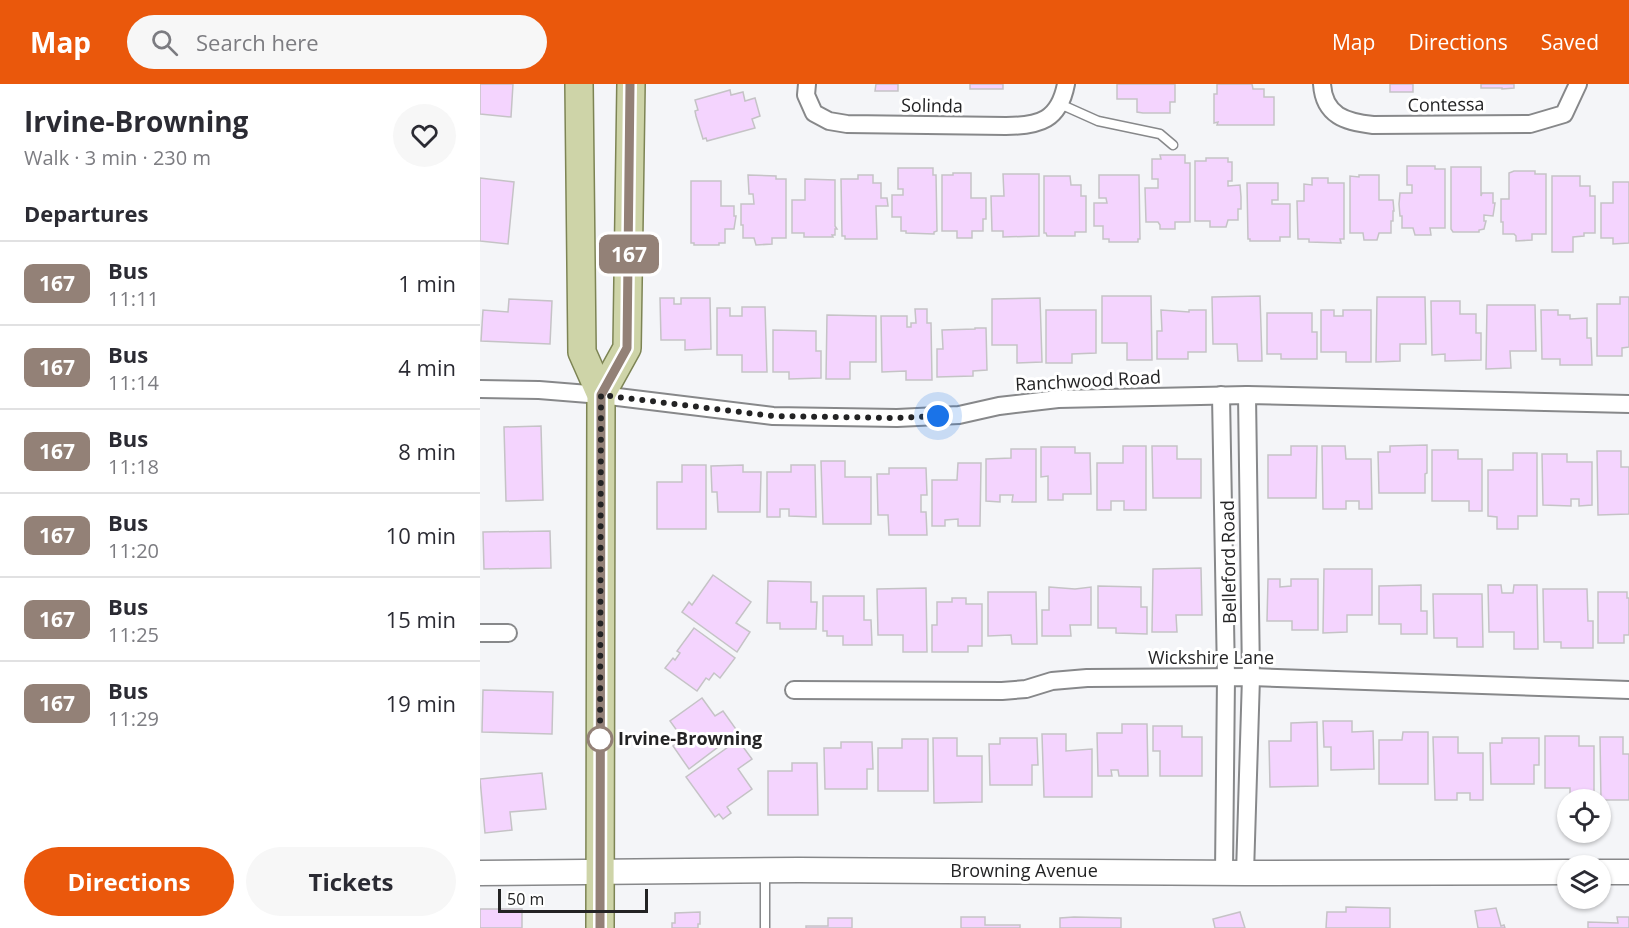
<!DOCTYPE html>
<html lang="en">
<head>
<meta charset="utf-8">
<style>
	:root { --surface:#fff; --page:#f7f7f7; --text:#2b2b33; --muted:#7c7c81; --line:#e1e1e2; --accent:#ea580c }
	body { margin:0; font-family:"Open Sans",sans-serif; background:var(--page); color:var(--text); height:100vh; display:flex; flex-direction:column; font-size:22px; white-space:nowrap }
	* { box-sizing:border-box; margin:0 }
	p { font-size:20px; color:var(--muted) }
	.icon { flex:none; width:33px; height:33px; fill:none; stroke:currentColor; stroke-width:2; stroke-linecap:round; stroke-linejoin:round }
	.map { position:relative; flex:1; overflow:hidden }
	.side { display:flex; flex-direction:column; background:var(--surface); width:480px }
	.side>* { flex:none }
	.badge { padding:0 12px; border-radius:9px; font-size:21px; line-height:39px }
	.fabs { position:absolute; left:1077px; top:705px; display:grid; gap:12px }
	.fabs a { display:grid; place-items:center; width:54px; height:54px; border-radius:50%; background:var(--surface); box-shadow:0 2px 4px #0004; font-size:30px }
	.scale { position:absolute; left:18px; bottom:15px; width:150px; box-sizing:border-box; padding-left:6px; border:3px solid #232324; border-top:0; font-size:16px; line-height:21px; white-space:nowrap; color:#232324; -webkit-text-stroke:4px #fff; paint-order:stroke }
	.you { position:absolute; width:30px; height:30px; margin:-15px; border:4px solid #fff; border-radius:50%; background:#1a73e8; box-shadow:0 0 0 9px #1a73e833 }
	.map>.badge { position:absolute; translate:-50% -50%; box-shadow:0 0 0 3px #fff }
	h2 { padding:0 24px; font-size:22px; line-height:54px }
	.round { display:grid; place-items:center; flex:none; width:63px; height:63px; border-radius:32px; background:var(--page) }
	.overview { display:flex; align-items:center; justify-content:space-between; height:102px; padding:0 24px }
	h1 { font-size:28px; font-weight:700; line-height:45px }
	.action { display:flex; gap:12px; margin-top:auto; padding:12px 24px }
	.action a { flex:1; height:69px; border-radius:36px; background:var(--accent); color:#fff; font-size:24px; font-weight:700; line-height:69px; text-align:center }
	.action a+a { background:var(--page); color:var(--text) }
	ul { padding:0; list-style:none }
	li { display:flex; align-items:center; gap:18px; height:84px; padding:0 24px; border-top:2px solid var(--line) }
	li div { flex:1 }
	li b { display:block; font-size:22px }
	li em { font-style:normal }
	li .badge { min-width:66px; font-weight:700; text-align:center }
	header { display:flex; align-items:center; gap:36px; box-sizing:border-box; height:84px; padding:0 30px; background:var(--accent); color:#fff }
	header strong { font-size:28px }
	nav { display:flex; gap:33px; margin-inline-start:auto; font-size:21px }
	.search { width:420px; height:54px; background:var(--page); display:flex; align-items:center; gap:15px; box-sizing:border-box; padding:0 21px; border-radius:33px; color:var(--muted); font-size:22px }
	main { display:flex; flex:1; min-height:0 }
	.map>svg:first-child { display:block }
	.building { fill:#f4d4fe; stroke:#c5c3c6; stroke-width:1.5 }
	.lines { fill:none; stroke-linecap:round; stroke-linejoin:round }
	.lane-casing { stroke:#87888a; stroke-width:11 }
	.street-casing { stroke:#87888a; stroke-width:20 }
	.secondary-casing { stroke:#87888a; stroke-width:27 }
	.primary-casing { stroke:#7d8454; stroke-width:30 }
	.lane { stroke:#fff; stroke-width:8 }
	.street { stroke:#fff; stroke-width:16 }
	.secondary { stroke:#fff; stroke-width:24 }
	.primary { stroke:#ced4a8; stroke-width:27 }
	.line-casing { stroke:#fff; stroke-width:14 }
	.line { stroke:#938177; stroke-width:9 }
	.walk { stroke:#232324; stroke-width:6; stroke-dasharray:0 10.8 }
	.stop-dot { fill:#fff; stroke:#938177; stroke-width:3 }
	.labels { text-anchor:middle; stroke-width:6; stroke-linejoin:round; paint-order:stroke }
	.street-label { font-size:18px; fill:#232324; stroke:#fff }
	.stop-label { font-size:18px; font-weight:bold; fill:#232324; stroke:#fff; text-anchor:start }
</style>
</head>
<body>
<header>
<strong>Map</strong>
<div class="search"><svg class="icon" aria-label="search" viewBox="0 0 24 24"><circle cx="10" cy="10" r="6"/><path d="M15 15l6 6"/></svg>Search here</div>
<nav><a>Map</a><a>Directions</a><a>Saved</a></nav>
</header>
<main>
<section class="side">
<div class="overview"><div><h1>Irvine-Browning</h1><p>Walk · 3 min · 230 m</p></div><a class="round"><svg class="icon" aria-label="heart" viewBox="0 0 24 24"><path d="M12 20l-8-8c-3-5 5-10 8-4 3-6 11-1 8 4z"/></svg></a></div>
<h2>Departures</h2>
<ul>
<li><span class="badge" style="background:#938177;color:#fff">167</span><div><b>Bus</b><p>11:11</p></div><em>1 min</em></li>
<li><span class="badge" style="background:#938177;color:#fff">167</span><div><b>Bus</b><p>11:14</p></div><em>4 min</em></li>
<li><span class="badge" style="background:#938177;color:#fff">167</span><div><b>Bus</b><p>11:18</p></div><em>8 min</em></li>
<li><span class="badge" style="background:#938177;color:#fff">167</span><div><b>Bus</b><p>11:20</p></div><em>10 min</em></li>
<li><span class="badge" style="background:#938177;color:#fff">167</span><div><b>Bus</b><p>11:25</p></div><em>15 min</em></li>
<li><span class="badge" style="background:#938177;color:#fff">167</span><div><b>Bus</b><p>11:29</p></div><em>19 min</em></li>
</ul>
<div class="action"><a>Directions</a><a>Tickets</a></div>
</section>
<div class="map">
<svg width="1149" height="844" viewBox="0 0 1149 844">
	<rect width="100%" height="100%" fill="#f4f5f8"/>
	<g class="building">
		<path d="M0,0H33L31,33L0,30Z"/>
		<path d="M396,0H418V7H395Z"/>
		<rect x="490" y="0" width="33" height="5"/>
		<path d="M637,0H695V18H690V29H663L657,28V15H637Z"/>
		<path d="M737,0H772L773,5H784V13H794V41H737L738,38L734,39V10H737Z"/>
		<rect x="910" y="0" width="23" height="8"/>
		<path d="M1001,0H1034V4L1022,5V4H1001Z"/>
		<path d="M250,6L251,11L263,8L265,17L275,14L280,32L272,35L275,44L227,57L226,54L223,55L216,32L215,27L218,26L215,16Z"/>
		<path d="M680,71H705V79H710V138H695V145H680V141L678,138H666L665,104H678V95H672V75H681Z"/>
		<path d="M726,74H748V78H752V97H748V102L760,101L761,113V125H758V136H748L746,143H730V137H715V77H726Z"/>
		<path d="M927,82H955V85H965V144H950L951,151H935L933,144H922V132H920L919,120L920,109H932V101H927Z"/>
		<path d="M971,83H1001V112L1002,109H1013V119H1015L1013,132L1004,131V137H1006L1004,145L999,146V148H973L971,145Z"/>
		<path d="M418,84H453V91H456L457,147L454,148V150L426,149V147H421V133H412V111H423V105H418Z"/>
		<path d="M1034,87H1055V90H1066V150H1052V156L1036,157V152L1034,150H1023V138H1021V115H1029V89Z"/>
		<path d="M473,89H491V114H506V135H503V147H492V154H477V147H462V91H473Z"/>
		<path d="M523,90H559V152L523,153V147H512L511,112H524Z"/>
		<path d="M268,91L296,92V95H306V154H292V160L276,161L274,154H263V141H261V120H274L273,110H269Z"/>
		<path d="M378,91H393V99H401V114H407L408,122H396L397,155H365V152H362L361,95H378Z"/>
		<path d="M619,91H659L660,155H658V158H629V155H623V142H614V119H627L626,114H619Z"/>
		<path d="M879,91H899V116H913L914,127H913V137H911V149H899L897,156H884L883,149H870V92L879,93Z"/>
		<path d="M564,92H590L591,101H601V112H606V148H595V152H567L566,149H564Z"/>
		<path d="M1072,92H1100V102H1110V112H1115V149H1104V152L1093,153V168H1072Z"/>
		<path d="M0,94L34,98L28,160L0,157Z"/>
		<path d="M832,94H848V99H864V155H860L861,159L829,158V155H818L817,117H824V100L832,101Z"/>
		<path d="M325,95L355,96V142L357,145H355V151H352L353,153H324V149H312V116H325Z"/>
		<path d="M211,97H241V122H254V132H256L254,145H245V159H239V161H214V159H211Z"/>
		<path d="M1133,98H1149V159L1133,160V154H1121V119H1133Z"/>
		<path d="M767,99H798V116H792V120H810V153H800V157H770V155H768Z"/>
		<path d="M622,212H671L672,276H647V259H622Z"/>
		<path d="M780,212L782,277H758L757,260H733L732,213Z"/>
		<path d="M897,213H945L946,260H920V277L896,278Z"/>
		<path d="M1140,213H1149V263L1142,264V272H1117V220H1140Z"/>
		<path d="M180,214H194V220H201V214H230L231,265L205,266V256H181Z"/>
		<path d="M560,214L562,278L537,279V261H512V215Z"/>
		<path d="M29,215L72,217L70,260L1,257L3,226L28,228Z"/>
		<path d="M951,217H980V230H996V249H1001V276L965,277V270L952,271Z"/>
		<path d="M1007,221H1055L1056,267H1030L1031,284L1006,285Z"/>
		<path d="M262,223H285L287,288H262V271H237V224H250V232H262Z"/>
		<path d="M435,225H447V239H451L452,296H426V287L402,288L401,232H427V243H431V239H436Z"/>
		<path d="M566,226H616V269L592,270V279H566Z"/>
		<path d="M681,226L709,228V226H726V268H708V275H677V247H682Z"/>
		<path d="M841,226H854V232H863V226H891V278H866V268H841Z"/>
		<path d="M1061,226H1078V231H1090V235L1107,234V254H1111L1112,281H1080V275H1062Z"/>
		<path d="M787,229H832V248H837V275H801V270H787Z"/>
		<path d="M347,231L396,232V278H370V295H346Z"/>
		<path d="M495,244H506L507,286L493,287V292L457,293V265H463L462,246L495,245Z"/>
		<path d="M293,246L336,247V267H341V294L309,295V288H293Z"/>
		<path d="M61,342L63,416L26,417L24,343Z"/>
		<path d="M947,361V389L945,390V409H899L898,368H910V362Z"/>
		<path d="M643,362H666V426H644V417H631V426H617V379H643Z"/>
		<path d="M672,362H697V375H721V414H673Z"/>
		<path d="M811,362H837L836,414H788V371H811Z"/>
		<path d="M842,362H865L866,375H891L892,425H879V417H866V425H843Z"/>
		<path d="M561,363H595V369H610L611,410H583V416H568V392L561,393Z"/>
		<path d="M531,365H556V418H532L533,411H520V418L506,417V375L531,374Z"/>
		<path d="M952,366H978V375H1002V427H989V417H952Z"/>
		<path d="M1117,367H1141V383H1149V430L1118,431Z"/>
		<path d="M1033,369H1057V432H1038V445H1017V433L1008,432V386H1033Z"/>
		<path d="M1062,370H1087V378H1112V421L1099,422V415H1091V422L1063,421Z"/>
		<path d="M341,377H365V393H391V440H343Z"/>
		<path d="M478,379H501L500,442H478V435L465,436V442H452V396H477Z"/>
		<path d="M202,381H226V445H177V398H202Z"/>
		<path d="M263,381V388H281L280,428H238L237,408H232L231,382Z"/>
		<path d="M311,381H335L336,433L309,432V425H300V433H287V388H311Z"/>
		<path d="M409,384H446L447,411H441V428H446L447,451H409L408,431H398L397,390H409Z"/>
		<path d="M70,447L71,484L4,485L3,448Z"/>
		<path d="M721,484L722,531H696L697,548H672L673,485Z"/>
		<path d="M844,485H892V531H867V548L843,549Z"/>
		<path d="M233,491L271,518L256,539L270,548L257,568L202,528L209,518L212,521Z"/>
		<path d="M788,495H800V503L811,502V495H838V546H812V537H787Z"/>
		<path d="M288,497L331,498V518H337L336,545H300V539H287Z"/>
		<path d="M941,501V527H947V550H921V540H899V502Z"/>
		<path d="M1008,501H1021L1022,509H1033L1034,501H1057L1058,565H1034V548H1009Z"/>
		<path d="M618,502L661,503V523H667V550L636,549V544H618Z"/>
		<path d="M569,503L595,505L611,503V541H590L591,552H562V526H569Z"/>
		<path d="M446,504L447,568H423V551H398L397,505Z"/>
		<path d="M1063,505H1107L1108,537H1113V564H1081V558H1064Z"/>
		<path d="M508,508H556L557,560H532L531,551L508,552Z"/>
		<path d="M1118,508H1147V514H1149V551H1144V559H1118Z"/>
		<path d="M953,510H1002L1003,563H977V554H954Z"/>
		<path d="M343,512H384V536H391L392,561H363V552H347V547H343Z"/>
		<path d="M472,514H486V520H502V562H488V568H452V541H457V518H472Z"/>
		<path d="M214,544L255,574L240,594L234,589L229,596L226,594L217,607L185,584L193,574L195,576L200,569L197,567Z"/>
		<path d="M3,606L73,608L72,650L2,648Z"/>
		<path d="M222,614L235,632L243,627L258,648L209,685L193,662L203,655L190,637Z"/>
		<path d="M843,637H872V648L893,647L894,685L851,686V663H844Z"/>
		<path d="M837,638L838,702L790,703L789,657H811V639Z"/>
		<path d="M642,640H667L668,692H639L638,686H631L632,692H618L617,649H642Z"/>
		<path d="M673,642H702V653H722V692H680V667H673Z"/>
		<path d="M923,648H948V700H899V656H922Z"/>
		<path d="M562,650H586V667L612,665V713H564Z"/>
		<path d="M1065,652H1099V662H1114V716H1101V711H1090V704H1065Z"/>
		<path d="M953,653H978V669H1003V716H990V709H977V716H955Z"/>
		<path d="M1120,653H1143V670H1149V716H1121Z"/>
		<path d="M453,654H477V672H502V718L454,719Z"/>
		<path d="M520,654H557L558,681H552V701H510L509,660H520Z"/>
		<path d="M1022,654H1059V681H1054V700H1011L1010,659H1022Z"/>
		<path d="M422,655H448V707H398V664H422Z"/>
		<path d="M258,656L272,675L258,685L272,705L247,723L251,729L243,735L239,730L235,733L206,693Z"/>
		<path d="M361,658H392L393,685H387V705H345L344,664H361Z"/>
		<path d="M312,679H337L338,731H288V687H312Z"/>
		<path d="M62,689L66,725L30,728L32,746L5,749L0,695Z"/>
		<path d="M866,823L910,824V844H846L847,828H866Z"/>
		<path d="M1016,824L1021,842L1024,841L1025,844H998L995,827Z"/>
		<rect x="0" y="825" width="42" height="19"/>
		<path d="M220,828V840H218V844H192V839H195V829Z"/>
		<path d="M760,828L765,844H735L733,835Z"/>
		<path d="M481,833H505V841H540V844H481Z"/>
		<path d="M594,833L641,834V844H580V834Z"/>
		<path d="M1137,833H1149V844H1108V838L1138,839Z"/>
		<path d="M348,834H372V844H326V842H348Z"/>
	</g>
	<g class="lines">
		<defs>
			<g id="lane">
				<path d="M580,20L618,37L680,50L693,61"/>
				<path d="M285,787V844"/>
			</g>
			<g id="street">
				<path d="M327,0L326,11L334,29L349,37L367,40L526,42C560,42 579,36 586,0"/>
				<path d="M842,0C844,32 866,38 893,41L1050,40L1084,30L1098,0"/>
				<path d="M0,305L59,306L121,311L293,332L417,334L479,331L519,322L578,315L767,311L1149,320"/>
				<path d="M741,311L746,593L744,788"/>
				<path d="M0,549H28"/>
				<path d="M314,606L522,607L546,605L572,597L607,594L771,593L1149,606"/>
				<path d="M765,789L771,593L767,311"/>
			</g>
			<g id="secondary">
				<path d="M1120,788H1149"/>
				<path d="M0,789L319,786L765,789L1088,788"/>
			</g>
			<g id="primary">
				<path d="M99,0L102,268L121,311L120,844"/>
				<path d="M121,311L147,264L151,0"/>
			</g>
		</defs>
		<use href="#lane" class="lane-casing"/>
		<use href="#street" class="street-casing"/>
		<use href="#secondary" class="secondary-casing"/>
		<use href="#primary" class="primary-casing"/>
		<use href="#lane" class="lane"/>
		<use href="#street" class="street"/>
		<use href="#secondary" class="secondary"/>
		<use href="#primary" class="primary"/>
	</g>
	<g class="lines">
		<defs>
			<path id="line" d="M120,844L121,311L147,264L150,0"/>
		</defs>
		<use href="#line" class="line-casing"/>
		<use href="#line" class="line"/>
		<path class="walk" d="M120,655V662L121,311L293,332L417,334L458,332"/>
	</g>
	<circle class="stop-dot" cx="120" cy="655" r="12"/>
	<g class="labels">
		<g class="street-label">
			<text transform="translate(966 21) rotate(-1)" y="6">Contessa</text>
			<text transform="translate(452 22) rotate(1)" y="6">Solinda</text>
			<text transform="translate(608 297) rotate(-3)" y="6">Ranchwood Road</text>
			<text transform="translate(749 478) rotate(-91)" y="6">Belleford Road</text>
			<text x="731" y="580">Wickshire Lane</text>
			<text x="544" y="793">Browning Avenue</text>
		</g>
		<g class="stop-label">
			<text x="138" y="661">Irvine-Browning</text>
		</g>
	</g>
</svg>
<div class="fabs">
<a><svg class="icon" aria-label="locate" viewBox="0 0 24 24"><circle cx="12" cy="12" r="6"/><path d="M12 2v4M12 18v4M2 12h4M18 12h4"/></svg></a>
<a><svg class="icon" aria-label="layers" viewBox="0 0 24 24"><path d="M12 4l9 5-9 5-9-5zM3 14l9 5 9-5"/></svg></a>
</div>
<div class="scale">50 m</div>
<div class="you" style="left:458px;top:332px"></div>
<b class="badge" style="left:149px;top:170px;background:#938177;color:#fff">167</b>
</div>
</main>
</body>
</html>
